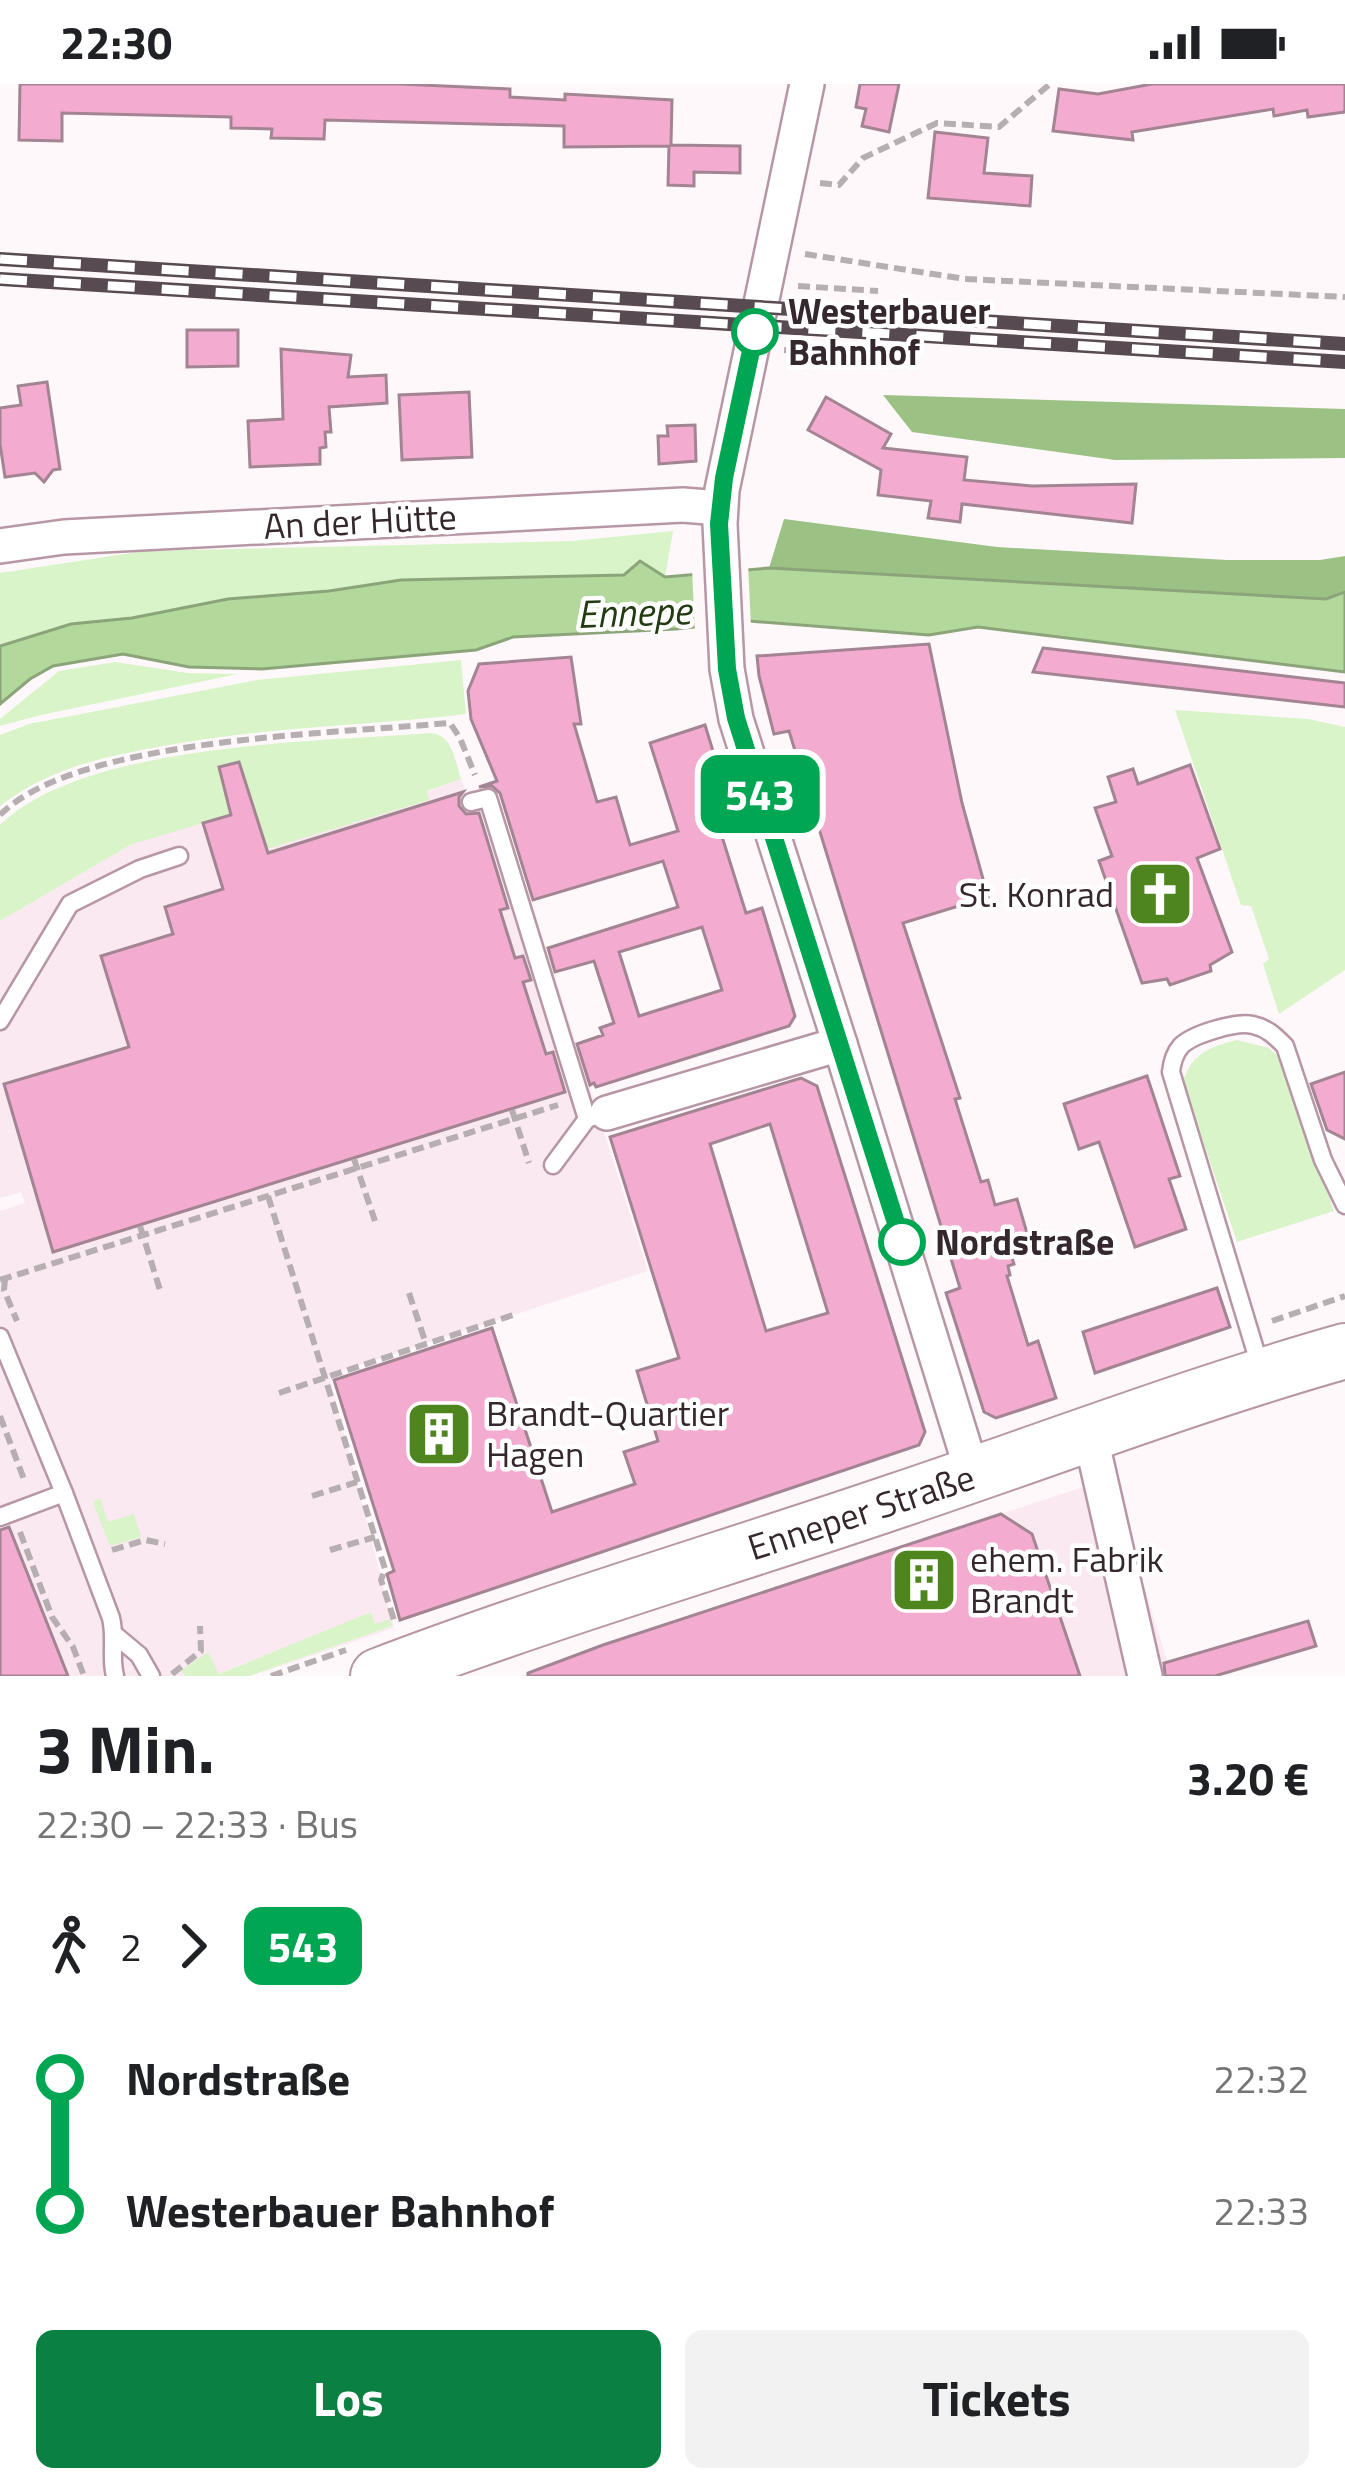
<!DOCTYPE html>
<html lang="de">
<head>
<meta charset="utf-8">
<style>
	:root { --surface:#fff; --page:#f2f2f2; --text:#202124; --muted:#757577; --accent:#0b8043 }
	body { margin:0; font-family:"Titillium Web",sans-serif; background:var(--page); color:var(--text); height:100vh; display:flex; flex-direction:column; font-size:45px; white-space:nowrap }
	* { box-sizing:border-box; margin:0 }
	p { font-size:39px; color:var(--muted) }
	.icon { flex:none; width:66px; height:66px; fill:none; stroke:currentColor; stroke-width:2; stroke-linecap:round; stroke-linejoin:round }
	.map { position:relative; height:1592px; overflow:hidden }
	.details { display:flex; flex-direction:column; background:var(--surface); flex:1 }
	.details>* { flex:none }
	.badge { padding:0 24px; border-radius:18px; font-size:42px; line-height:78px }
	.map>.badge { position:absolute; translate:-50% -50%; box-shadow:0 0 0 6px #fff }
	.legs { display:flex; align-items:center; gap:18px; height:132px; padding:0 36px; font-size:39px }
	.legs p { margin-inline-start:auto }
	.head { display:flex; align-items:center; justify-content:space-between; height:204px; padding:0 36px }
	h1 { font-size:66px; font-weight:700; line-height:90px }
	.cta { display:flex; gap:24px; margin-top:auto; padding:24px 36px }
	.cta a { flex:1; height:138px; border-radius:18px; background:var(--accent); color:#fff; font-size:48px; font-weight:700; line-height:138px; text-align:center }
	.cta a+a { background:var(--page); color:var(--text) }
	ul { padding:0 36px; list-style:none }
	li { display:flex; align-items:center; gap:42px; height:132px; font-size:45px }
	li i { display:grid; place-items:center; width:18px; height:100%; margin:0 15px; background:currentColor }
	li i::after { content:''; width:30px; height:30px; margin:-15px; border:9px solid; border-radius:50%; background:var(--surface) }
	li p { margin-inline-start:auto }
	li:first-child i { background:linear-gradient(#0000 50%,currentColor 0) }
	li:last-child i { background:linear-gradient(currentColor 50%,#0000 0) }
	.status { display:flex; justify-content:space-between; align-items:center; height:84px; padding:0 60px; background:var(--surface); direction:ltr }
	.status svg { height:33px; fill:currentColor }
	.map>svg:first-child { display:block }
	.built { fill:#fae9f0 }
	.green { fill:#d8f4c8 }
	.forest { fill:#9bc184 }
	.water { fill:#b2d99b; stroke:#8ca47a; stroke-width:3 }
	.pier { fill:#fff8fb }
	.building { fill:#f3accf; stroke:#a38492; stroke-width:3; fill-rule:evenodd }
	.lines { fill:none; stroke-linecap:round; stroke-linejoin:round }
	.service-casing { stroke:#b797a5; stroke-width:21 }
	.minor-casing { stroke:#b797a5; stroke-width:38 }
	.primary-casing { stroke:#b797a5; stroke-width:58 }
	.path { stroke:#b7aeb2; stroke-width:6; stroke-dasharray:12 6; stroke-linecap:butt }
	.service { stroke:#fff; stroke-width:16 }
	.minor { stroke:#fff; stroke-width:33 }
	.primary { stroke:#fff; stroke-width:54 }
	.rail-casing { stroke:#574b51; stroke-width:14 }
	.rail { stroke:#fff; stroke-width:9; stroke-dasharray:27; stroke-linecap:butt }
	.line-1-casing { stroke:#fff; stroke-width:27 }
	.line-1 { stroke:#00a651; stroke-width:18 }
	.stop-1-dot { fill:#fff; stroke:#00a651; stroke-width:6 }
	.labels { text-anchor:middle; stroke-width:9; stroke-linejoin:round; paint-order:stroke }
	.stop-label { font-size:36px; font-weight:bold; fill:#34272d; stroke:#fff; text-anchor:start }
	.street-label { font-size:36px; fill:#34272d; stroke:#fff }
	.poi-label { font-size:36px; fill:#34272d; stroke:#fff; text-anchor:start }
	.water-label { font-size:39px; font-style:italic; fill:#223b10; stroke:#fff }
</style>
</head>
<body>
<div class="status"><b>22:30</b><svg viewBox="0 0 49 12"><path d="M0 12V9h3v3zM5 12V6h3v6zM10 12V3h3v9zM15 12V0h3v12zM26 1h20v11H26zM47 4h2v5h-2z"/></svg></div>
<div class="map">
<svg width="1345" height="1592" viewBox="0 0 1345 1592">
	<rect width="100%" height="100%" fill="#fff8fb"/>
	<g class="built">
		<path d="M461,695L467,711L495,703L648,1187L329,1291L394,1544L251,1592L392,1542L389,1536L375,1541L370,1529L218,1590L181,1588L185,1592H0V1127L25,1119L21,1108L0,1114V837L132,760L253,721L267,764L429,715L426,708Z"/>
		<path d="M1110,1394L1172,1592H521L646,1547Z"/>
	</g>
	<g class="green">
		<path d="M673,447L665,493L625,491L401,496L132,534L71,540L0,562V489L144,467L572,457Z"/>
		<path d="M461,576L466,630C365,642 263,643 163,662C103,673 49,684 0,722V651L29,640L257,596Z"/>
		<path d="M115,578L188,589L238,590L41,631L0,642V635L59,587Z"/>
		<path d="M1175,626L1308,635L1345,643V886L1279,930L1263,880L1269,875L1251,822L1241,821Z"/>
		<path d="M431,649C453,651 455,677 461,695L427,707L429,716L267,765L252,721L231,731L132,760L0,837V741C83,659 316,658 431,649Z"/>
		<path d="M1237,956L1269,964L1282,976L1334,1127L1237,1158L1183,998C1190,970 1212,962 1237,956Z"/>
		<path d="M100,1414L108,1438L134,1430L141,1453L110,1462L93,1418Z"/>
		<path d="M371,1528L375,1540L390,1535L392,1542L250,1592H185L181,1587L208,1568L219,1590Z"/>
	</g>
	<g class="forest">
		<path d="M883,311L1345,325V374L1115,376L912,348Z"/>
		<path d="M784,435L997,463L1227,476H1320L1345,472V508L1326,515L769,484Z"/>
	</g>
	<path class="water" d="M640,477L665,493L769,484L1326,515L1345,508V588L978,543L929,551L749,537L676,545L513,553L476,566L262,585L189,583L123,570L53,582L30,595L0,620V562L71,540L132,534L228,515L329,507L401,496L624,491Z"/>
	<path class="pier" d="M748,480L751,543L695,549L692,484Z"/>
	<g class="building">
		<path d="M20,0H400L510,5V13L565,16V10L672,16L671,61L740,62V89L694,88V102L668,101L669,62L564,63V42L325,36L324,55L271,54L272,45L231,44V33L62,29V57L19,56Z"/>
		<path d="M860,0H899L889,48L862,42L866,25L856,23Z"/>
		<path d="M1152,0H1345V28L1308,33L1307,26L1274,32L1273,25L1132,48L1133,56L1053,47L1059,5L1098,10Z"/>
		<path d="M935,48L988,54L984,89L1032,92L1030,122L928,114Z"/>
		<path d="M187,246H238V282L187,283Z"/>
		<path d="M281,265L351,271L348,293L386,291L387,319L329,323L331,348H325L326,363L320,364V380L250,383L248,337L283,335Z"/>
		<path d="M47,298L60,385L53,386L44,398L35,389L5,393L0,360V324L21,321L18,302Z"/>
		<path d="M469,308L472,373L402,376L399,311Z"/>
		<path d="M826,313L891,350L883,364L967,373L964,396L1032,402L1136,400L1132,439L962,420L960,438L928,434L931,417L878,411L881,386L808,346Z"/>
		<path d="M695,341L696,377L659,380L658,352H668L667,342Z"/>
		<path d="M929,560L962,719L988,813L903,839L960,1014L955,1015L981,1098L988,1096L995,1121L1017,1115L1027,1149L1006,1155L1014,1180L1008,1182L1010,1191L1007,1192L1028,1261L1038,1257L1056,1314L996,1334L984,1328L946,1209L960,1204L789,647L774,650L759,592L757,572Z"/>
		<path d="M1043,564L1345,599V623L1033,588Z"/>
		<path d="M571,573L581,640H574L597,718L616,713L630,761L678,747L650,659L705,641L724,703L708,708L746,829L762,824L795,932L789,942L596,1003L594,999L590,1001L577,960L603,951L600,944L614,939L594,877L555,888L548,864L678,823L663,777L533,816L500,709L492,702L479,703L497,697L471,635L468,607L479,580ZM702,843L722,906L639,932L619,868Z"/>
		<path d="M239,678L268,769L463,708L459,713V722L466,730L479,729L508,824L500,826L515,874L523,872L531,896L523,898L546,970L553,968L565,1008L53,1168L4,1000L129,963L101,872L173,850L165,823L223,805L203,739L231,731L219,683Z"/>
		<path d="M1190,681L1220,765L1197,774L1232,868L1210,881L1211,887L1170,901L1167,895L1142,899L1099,777L1112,772L1095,724L1116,718L1108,693L1133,685L1138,700Z"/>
		<path d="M1345,988V1055L1327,1046L1311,1000Z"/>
		<path d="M1147,992L1180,1092L1169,1095L1186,1145L1135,1163L1099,1058L1079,1065L1064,1020Z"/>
		<path d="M801,994L817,1002L820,1012L925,1348L919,1361L400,1536L387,1490L394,1487L334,1296L492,1244L552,1428L635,1400L624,1368L658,1357L637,1287L679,1274L610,1053ZM770,1040L828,1229L766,1247L710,1060Z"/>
		<path d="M1217,1204L1230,1243L1095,1289L1083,1248Z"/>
		<path d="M1001,1430L1032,1450L1080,1592H528V1589L603,1561Z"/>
		<path d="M9,1443L68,1592H0V1446Z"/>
		<path d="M1308,1537L1316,1562L1215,1592H1165L1164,1579Z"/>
	</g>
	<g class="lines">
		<defs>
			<g id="service">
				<path d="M471,718L488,714L587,1035"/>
				<path d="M0,937L70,820L140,785L179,772"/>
				<path d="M553,1081L587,1035L595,1032"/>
				<path d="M0,1253L64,1409L111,1534C116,1554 110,1573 115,1592"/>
				<path d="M1260,1282L1171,988C1172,978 1174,970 1181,962C1193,950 1237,937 1253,941C1267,944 1275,952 1285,962L1323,1076L1345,1121"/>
				<path d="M0,1433L64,1409"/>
				<path d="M115,1551L139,1571L151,1592"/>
			</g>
			<g id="minor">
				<path d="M807,0L722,406L720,440L727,585L736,635L840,960L973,1391"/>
				<path d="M0,462L64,453L683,421L720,424"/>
				<path d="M607,1029L840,960"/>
				<path d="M1090,1350L1145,1592"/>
			</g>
			<path id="primary" d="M378,1592C548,1527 723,1476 896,1417C1045,1367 1193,1310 1345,1267"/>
		</defs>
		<use href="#service" class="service-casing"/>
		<use href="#minor" class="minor-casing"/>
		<use href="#primary" class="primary-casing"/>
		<g class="path">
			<path d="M820,99L839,101L863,74L937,39L999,43L1050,0"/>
			<path d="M805,170L965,195L1345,213"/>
			<path d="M798,202L878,207"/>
			<path d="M784,266L869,272"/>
			<path d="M0,731C75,655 328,650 436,640L450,639L460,654L475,691"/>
			<path d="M512,1026L529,1079"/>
			<path d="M354,1075L375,1137"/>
			<path d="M268,1112L385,1485L381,1496L395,1539"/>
			<path d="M140,1142L160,1206"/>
			<path d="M5,1195L4,1206L17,1237"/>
			<path d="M0,1196L558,1021"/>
			<path d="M409,1209L426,1260"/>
			<path d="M1272,1237L1345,1212"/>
			<path d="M279,1309L513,1231"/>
			<path d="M0,1332L25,1398"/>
			<path d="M312,1412L357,1398"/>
			<path d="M20,1448L52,1533L73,1563L84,1592"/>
			<path d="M112,1466L145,1456L165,1460"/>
			<path d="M330,1466L375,1453"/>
			<path d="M172,1590L201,1567L200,1542"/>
			<path d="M271,1592L346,1566"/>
		</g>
		<use href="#service" class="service"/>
		<use href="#minor" class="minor"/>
		<use href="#primary" class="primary"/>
		<defs>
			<g id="rail">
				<path d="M0,175L1345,260"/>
				<path d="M0,195L1345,278"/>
			</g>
		</defs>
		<use href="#rail" class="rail-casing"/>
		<use href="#rail" class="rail"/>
	</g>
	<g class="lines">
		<defs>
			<path id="line-1" d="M755,248L724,394L719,440L727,585L736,634L902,1158"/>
		</defs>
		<use href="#line-1" class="line-1-casing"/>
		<use href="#line-1" class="line-1"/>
	</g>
	<defs>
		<symbol id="church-square" viewBox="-11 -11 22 22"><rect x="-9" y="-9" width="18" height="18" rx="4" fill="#4e851f" stroke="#fff"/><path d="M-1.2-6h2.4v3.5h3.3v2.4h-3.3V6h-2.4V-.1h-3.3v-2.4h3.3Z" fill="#fff"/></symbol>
		<symbol id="building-square" viewBox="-11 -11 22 22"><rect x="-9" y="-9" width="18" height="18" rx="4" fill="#4e851f" stroke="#fff"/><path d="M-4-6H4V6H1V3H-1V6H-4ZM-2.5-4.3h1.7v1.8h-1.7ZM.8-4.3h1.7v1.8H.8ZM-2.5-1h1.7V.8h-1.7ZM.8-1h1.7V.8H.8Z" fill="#fff"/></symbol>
	</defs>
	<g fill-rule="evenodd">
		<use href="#church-square" x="1122" y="772" width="76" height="76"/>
		<use href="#building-square" x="401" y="1312" width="76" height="76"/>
		<use href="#building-square" x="886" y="1458" width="76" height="76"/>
	</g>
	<g class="stop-1-dot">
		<circle cx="755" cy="248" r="21"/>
		<circle cx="902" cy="1158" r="21"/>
	</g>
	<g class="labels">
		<g class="stop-label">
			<text x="788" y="240">Westerbauer<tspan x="788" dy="41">Bahnhof</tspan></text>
			<text x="935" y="1171">Nordstraße</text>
		</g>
		<g class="street-label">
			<text transform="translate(360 437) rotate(-3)" y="13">An der Hütte</text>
			<text transform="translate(861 1428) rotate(-18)" y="13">Enneper Straße</text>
		</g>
		<g class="poi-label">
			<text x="1114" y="823" text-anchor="end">St. Konrad</text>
			<text x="486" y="1342">Brandt-Quartier<tspan x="486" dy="41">Hagen</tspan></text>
			<text x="970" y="1488">ehem. Fabrik<tspan x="970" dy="41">Brandt</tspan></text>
		</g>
		<g class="water-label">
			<text transform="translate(634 528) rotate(-2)" y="14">Ennepe</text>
		</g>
	</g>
</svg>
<b class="badge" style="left:760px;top:710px;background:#00a651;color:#fff">543</b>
</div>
<section class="details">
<div class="head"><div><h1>3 Min.</h1><p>22:30 – 22:33 · Bus</p></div><b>3.20 €</b></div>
<div class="legs"><svg class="icon" aria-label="walk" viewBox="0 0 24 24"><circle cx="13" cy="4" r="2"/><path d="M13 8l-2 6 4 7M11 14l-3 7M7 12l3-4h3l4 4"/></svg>2<svg class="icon" aria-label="forward" viewBox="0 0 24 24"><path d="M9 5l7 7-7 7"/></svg><b class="badge" style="background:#00a651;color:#fff">543</b></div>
<ul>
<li><i style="color:#00a651"></i><b>Nordstraße</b><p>22:32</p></li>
<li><i style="color:#00a651"></i><b>Westerbauer Bahnhof</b><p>22:33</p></li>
</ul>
<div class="cta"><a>Los</a><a>Tickets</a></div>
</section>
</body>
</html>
